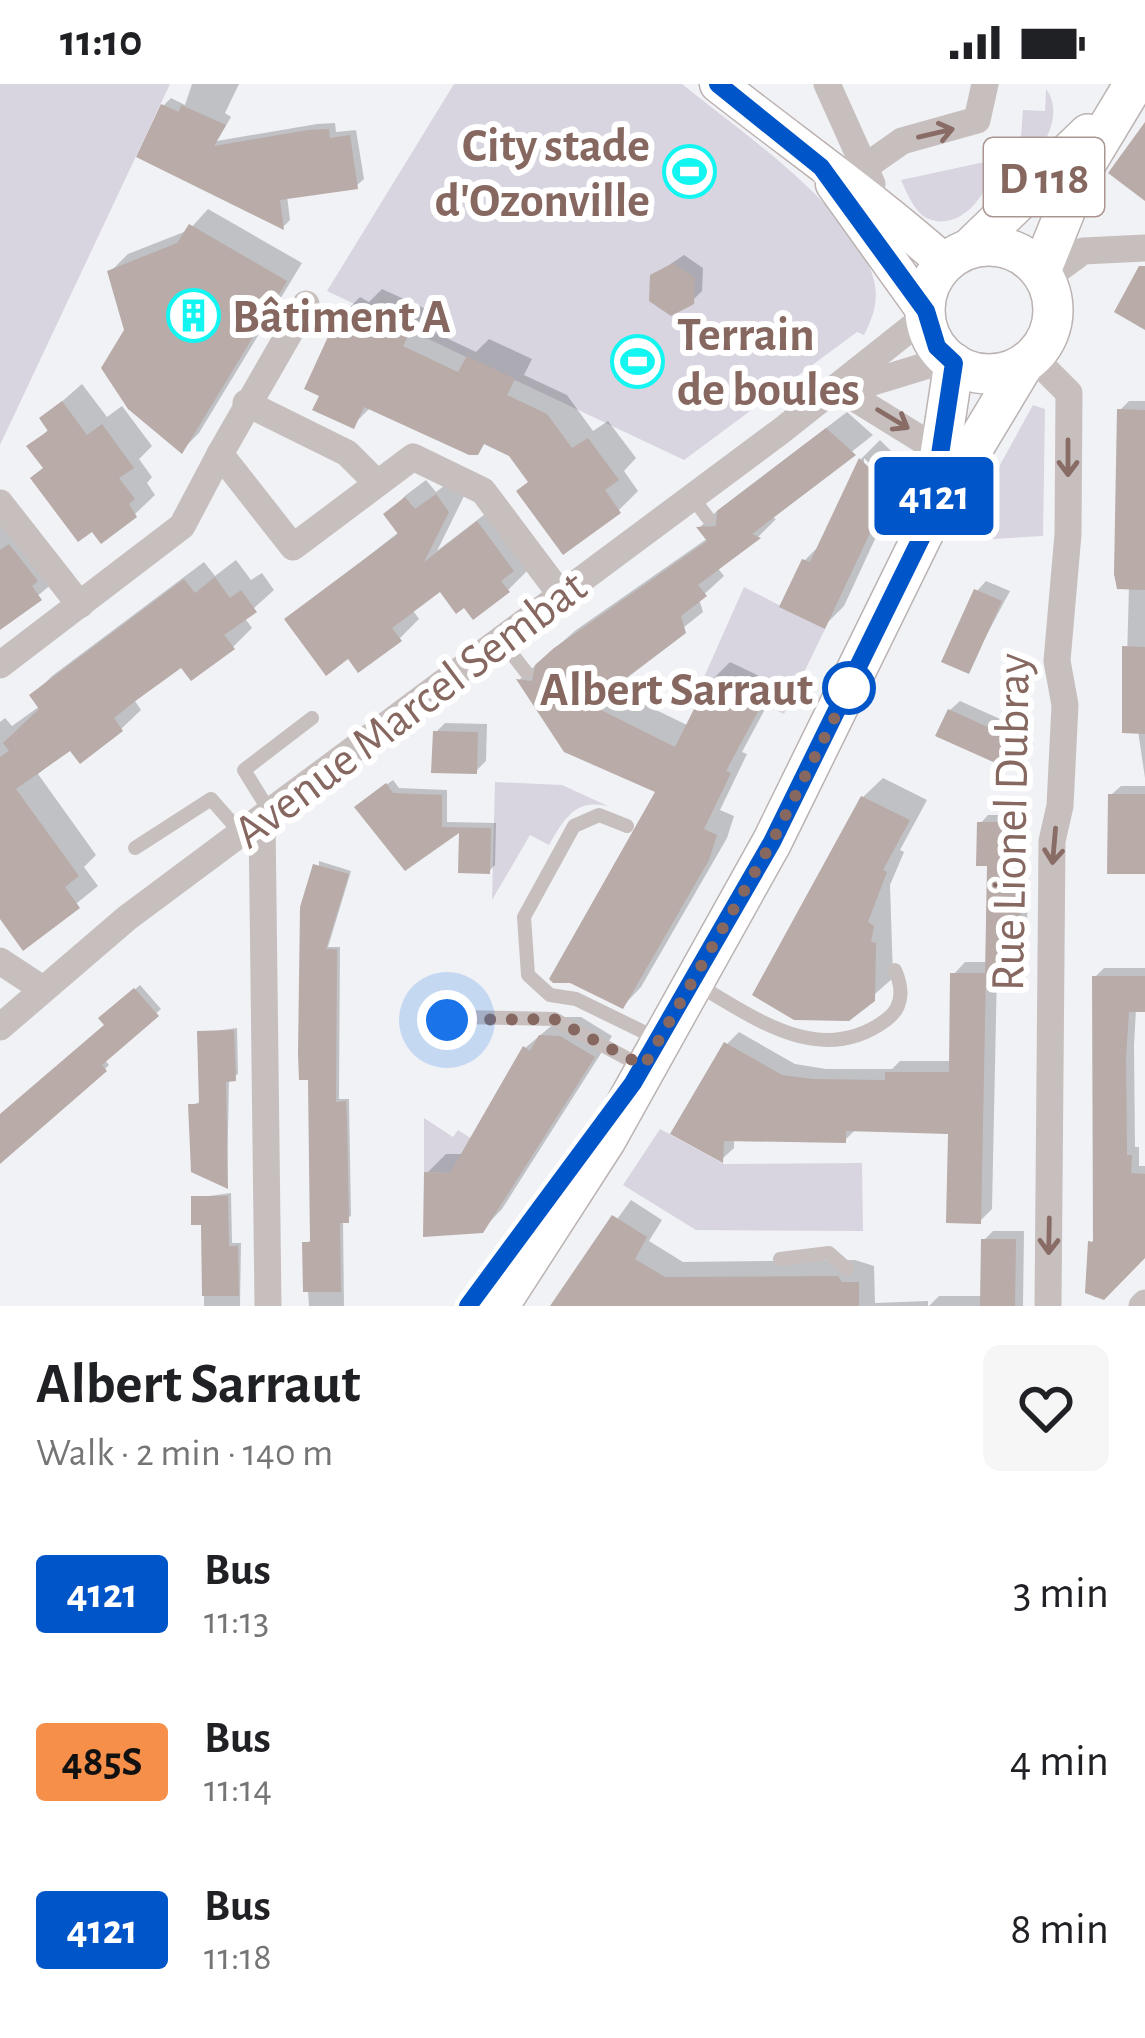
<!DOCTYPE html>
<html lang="en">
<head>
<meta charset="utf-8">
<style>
	:root { --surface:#fff; --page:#f6f6f6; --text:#202124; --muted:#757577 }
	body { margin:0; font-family:"Alegreya Sans",sans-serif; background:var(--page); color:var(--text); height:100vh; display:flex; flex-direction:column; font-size:45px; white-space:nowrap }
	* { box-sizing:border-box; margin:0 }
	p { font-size:39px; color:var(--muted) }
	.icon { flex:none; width:66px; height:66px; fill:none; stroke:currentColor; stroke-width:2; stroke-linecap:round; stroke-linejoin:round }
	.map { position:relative; height:1222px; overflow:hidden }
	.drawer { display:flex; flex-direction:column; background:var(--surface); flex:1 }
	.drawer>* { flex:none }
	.badge { padding:0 24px; border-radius:9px; font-size:42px; line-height:78px }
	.you { position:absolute; width:60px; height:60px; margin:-30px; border:9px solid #fff; border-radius:50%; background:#1a73e8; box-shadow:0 0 0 18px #1a73e833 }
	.map>.badge { position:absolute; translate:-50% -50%; box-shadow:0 0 0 6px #fff }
	.round { display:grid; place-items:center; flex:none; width:126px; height:126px; border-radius:18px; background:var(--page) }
	.overview { display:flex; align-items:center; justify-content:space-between; height:204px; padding:0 36px }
	h1 { font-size:57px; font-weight:700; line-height:90px }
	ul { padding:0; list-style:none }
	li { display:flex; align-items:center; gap:36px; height:168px; padding:0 36px }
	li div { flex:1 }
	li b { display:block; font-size:45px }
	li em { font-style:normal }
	li .badge { min-width:132px; font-weight:700; text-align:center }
	.status { display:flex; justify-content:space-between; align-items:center; height:84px; padding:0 60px; background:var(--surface); direction:ltr }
	.status svg { height:33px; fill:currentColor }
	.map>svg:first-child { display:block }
	.green { fill:#d8d5e0 }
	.shadow { fill:#0003 }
	.building { fill:#b8aba8 }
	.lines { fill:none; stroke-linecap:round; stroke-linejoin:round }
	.secondary-casing { stroke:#bcb2b0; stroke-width:39 }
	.primary-casing { stroke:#bbb3b1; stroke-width:42 }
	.lane { stroke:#c7bfbe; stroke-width:14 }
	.street { stroke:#c7bfbe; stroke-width:27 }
	.secondary { stroke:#fff; stroke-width:36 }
	.primary { stroke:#fff; stroke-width:39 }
	.oneway { stroke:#896c66 }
	.line-casing { stroke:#fff; stroke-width:27 }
	.line { stroke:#0055c8; stroke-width:18 }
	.walk { stroke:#866861; stroke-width:12; stroke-dasharray:0 21.6 }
	.stop-dot { fill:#fff; stroke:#0055c8; stroke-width:6 }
	.labels { text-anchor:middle; stroke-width:12; stroke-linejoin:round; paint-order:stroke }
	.shield { fill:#fff; stroke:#aa9590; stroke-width:3 }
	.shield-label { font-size:45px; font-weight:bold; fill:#866861 }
	.poi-label { font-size:48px; font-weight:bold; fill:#866861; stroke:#fff; text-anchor:start }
	.stop-label { font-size:48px; font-weight:bold; fill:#866861; stroke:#fff; text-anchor:end }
	.street-label { font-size:48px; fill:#866861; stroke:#fff }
</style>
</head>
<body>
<div class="status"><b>11:10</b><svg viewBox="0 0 49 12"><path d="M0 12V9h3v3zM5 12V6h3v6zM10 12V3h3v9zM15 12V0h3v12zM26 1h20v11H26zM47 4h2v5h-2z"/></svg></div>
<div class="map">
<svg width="1145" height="1222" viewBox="0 0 1145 1222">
	<rect width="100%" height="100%" fill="#f1f2f6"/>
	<g class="green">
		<path d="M0,0H170L0,361Z"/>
		<path d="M454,0H682C736,44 859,128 874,197C879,216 873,234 864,251L857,248L684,376L327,207Z"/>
		<path d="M1046,5C1067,32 1039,81 1008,84L998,70V53H1021L1023,26L1045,27Z"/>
		<path d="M989,77C996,105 961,148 929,135C915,130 907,109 901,96Z"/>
		<path d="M1033,321L1045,325L1043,452L958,457Z"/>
		<path d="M744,503L825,545L784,630L704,593Z"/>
		<path d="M495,698L562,701L610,723C576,713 564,735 549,761L530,751L492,816Z"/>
		<path d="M424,1034L453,1053L458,1046L472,1055L450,1089L424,1088Z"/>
		<path d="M660,1045L724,1080L862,1079L863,1147L696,1146L623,1101Z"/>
	</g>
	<g class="shadow">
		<path d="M192,0H239L225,29L231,33L217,57L317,40L335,39L336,48L356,46L364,95L356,102L287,112L290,136L284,142L140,71L163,22L171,14L185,21Z"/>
		<path d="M208,125L302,179L199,349L182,366L128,247L110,188L128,170L189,146Z"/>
		<path d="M684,171L703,184L702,207L692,217L653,192Z"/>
		<path d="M382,205L428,226L421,242L476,268L489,255L532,275L524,291L567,311L593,347L608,337L636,374L624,387L638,407L619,426L531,396L511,370L486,358L477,368L371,323L353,341L340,233L360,213L369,218Z"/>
		<path d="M82,300L107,333L122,322L152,362L139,375L152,393L147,399L155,411L135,430L46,382L30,363L50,344L43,334Z"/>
		<path d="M1129,317H1145V694L1138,647L1125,646L1129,502L1120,326Z"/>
		<path d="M847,328L873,351L770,432L776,435L759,452L717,483L724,492L699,515L703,528L609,603L689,642L711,597L730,578L778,601L742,668L747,670L720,726L734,732L727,754L641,903L623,922L659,707L566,665L520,595L576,546L708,454L700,443L718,426Z"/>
		<path d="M880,356L908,384L898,407L864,374V382L895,412L844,522L824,542L805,476L822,459L861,375Z"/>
		<path d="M457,392L467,406L437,467L498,420L527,487L508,506L441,504L412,525L419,535L400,554L348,571L288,535L399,448L387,430L406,411L426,396L436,408Z"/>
		<path d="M0,431L59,494L0,543Z"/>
		<path d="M236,476L251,496L262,489L274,506L244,533L252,544L233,563L182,580L133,614L141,626L121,645L71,663L38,690L96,771L84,783L98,802L24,862L0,829V638L5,634L12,642L40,622L33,611L52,592L204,478L215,492Z"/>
		<path d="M986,497L1010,507L968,586L977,507Z"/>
		<path d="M960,617L1029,648L1008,681L950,626Z"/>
		<path d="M445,639L487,640L486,677L476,687L436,648Z"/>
		<path d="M883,694L927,716L900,766L904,768L890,801L893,894L848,934L863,713Z"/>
		<path d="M393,696L399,704L447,706V738L496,739L495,781L489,787L461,786L462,743L406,783L364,717Z"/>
		<path d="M1121,702H1145V787L1111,711Z"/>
		<path d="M988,731H1019V765H1029L1026,877L1018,886H997L992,1125L980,1137L951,1047L856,1045L845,1056L734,1054V1064L722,1075L727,960L739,948L795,980L826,985H892L900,977H952L953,891L965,878H988L990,780L980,740Z"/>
		<path d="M319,777L351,787L328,863H340L339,1015H349L351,1132L343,1136L344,1222H309L305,1160L313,1155Z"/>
		<path d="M1104,884H1145V925H1136L1134,962L1135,1063H1139V1082H1145V1170L1103,1213H1094L1087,1196L1091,1159L1096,1153L1095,893Z"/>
		<path d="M140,901L161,925L104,975L109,981L105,985L0,1069V1033L108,941L102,935Z"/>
		<path d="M562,933H581L612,952L502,1125L482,1146L427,1089L446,1070H464L525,964Z"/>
		<path d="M237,944L238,990L229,995L227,1101L192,1021L202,1017L200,949Z"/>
		<path d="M231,1109L232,1159H241L240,1222H204V1138L194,1114Z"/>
		<path d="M631,1116L662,1136L649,1157L683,1178L855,1176L874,1182L875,1219L928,1217V1222H554Z"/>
		<path d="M993,1147H1024L1023,1222H929L939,1212H983L984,1156Z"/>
	</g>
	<g class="building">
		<path d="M161,20L179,28L181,21L226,41L214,62L308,46L329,45L330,54L350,51L358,105L280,116L284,146L136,73Z"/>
		<path d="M1145,38V117L1108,89Z"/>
		<path d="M189,140L287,197L182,370L128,325L101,284L124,246L107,187L177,159Z"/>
		<path d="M673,179L695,194L694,220L671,232L649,217L650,191Z"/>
		<path d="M1139,182H1145V246L1114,228Z"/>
		<path d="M360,223L411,246L403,262L458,288L467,272L515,295L507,311L547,330L572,364L588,354L619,396L605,406L621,429L563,471L516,407L528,398L509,372L484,360L478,371H469L364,323L354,345L312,326L319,312L304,305L338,231L352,238Z"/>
		<path d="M62,317L87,351L102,340L134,384L119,394L135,415L129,420L137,433L101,460L92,448L78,458L30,394L43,384L26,362L48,347L39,334Z"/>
		<path d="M1117,325L1145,326V506L1117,505L1114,490Z"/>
		<path d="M826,344L856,371L752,450L761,454L698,501L707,512L681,532L686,549L591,621L675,663L709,595L762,620L726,687L731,689L704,745L717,751L709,776L623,925L570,899H553L549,895L655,708L564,668L516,595L532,597L535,581L554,564L707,457L696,443L716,442L717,427Z"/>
		<path d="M859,374L891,404L825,545L779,523L802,475L810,478Z"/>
		<path d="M436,410L449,428L424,478L477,437L514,487L501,497L510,508L473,536L464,524L456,530L440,508L392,544L402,557L358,589L348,575L326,592L284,535L398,450L383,430L405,413L415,425Z"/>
		<path d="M9,460L38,497L32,502L42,516L0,546V466Z"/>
		<path d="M215,493L230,514L241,506L257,528L224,551L235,565L191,597L181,584L134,618L114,634L123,647L80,680L70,667L16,705L79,792L65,803L80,824L23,867L0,835V673L9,667L3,659L39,625L29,611L184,495L195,509Z"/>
		<path d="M974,505L1002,517L969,590L941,578Z"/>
		<path d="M1122,562L1145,563V650L1122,649Z"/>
		<path d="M948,625L1021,658L1009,685L935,652Z"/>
		<path d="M433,647L478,648L477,690L431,689Z"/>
		<path d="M386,699L393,709L442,711V743L491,744L490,790L458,789L459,749L405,787L354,723Z"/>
		<path d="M1108,710H1145V790H1107Z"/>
		<path d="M861,712L910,736L883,786L887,788L868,838L874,842L871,858L876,859L875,917L849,937L794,936L752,911Z"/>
		<path d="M977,738H1012V773H1022L1019,889H985L987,782H976Z"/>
		<path d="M313,780L349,790L326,865H337L336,1018L346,1017L347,1038L349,1139H340L341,1208H303L302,1158H310L308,996H299L298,970L300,823Z"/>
		<path d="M950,889H986L981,1140L946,1139L948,1050L846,1047V1059L724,1057L723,1079L670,1050L724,958L782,991L812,995L885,996V988H949Z"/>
		<path d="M1092,892H1145V928H1129L1126,973L1127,1071H1132L1131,1089L1145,1090V1174L1104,1216L1085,1209L1088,1157L1093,1158Z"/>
		<path d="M134,904L159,932L102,981L107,987L0,1080V1030L104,941L98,934Z"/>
		<path d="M234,946L236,997L226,998L228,1105L191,1088L188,1020H199L197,947Z"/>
		<path d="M539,951L560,952L595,973L483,1149L423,1153L424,1088L450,1089L523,962L530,967Z"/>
		<path d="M191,1112H228L229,1162H238L239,1212H202L201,1141H191Z"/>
		<path d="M612,1131L647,1153L635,1175L665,1193L838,1192L842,1198H859V1222H550Z"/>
		<path d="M981,1155H1016L1015,1222H980Z"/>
	</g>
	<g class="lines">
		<defs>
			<g id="secondary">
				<path d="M718,0C794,60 873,115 945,179"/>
				<path d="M834,100L925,227"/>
			</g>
			<g id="primary">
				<circle cx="989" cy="226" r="64"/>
				<path d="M970,164L1088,50"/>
				<path d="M1041,187L1081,88L1134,0"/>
				<path d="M933,416L954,279"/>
				<path d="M499,1222L606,1056L772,758L930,436L1024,280"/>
			</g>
		</defs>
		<use href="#secondary" class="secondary-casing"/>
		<use href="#primary" class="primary-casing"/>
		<g class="lane">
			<path d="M692,413L708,434"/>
			<path d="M501,556L526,588"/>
			<path d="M270,728L244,686L312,634"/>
			<path d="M627,742L599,731L574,742L524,833L528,891L550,911L576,915L656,954"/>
			<path d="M135,764L211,715L241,749"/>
			<path d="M698,901C756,935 821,984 886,936C904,923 903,904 895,886"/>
			<path d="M438,943L459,933L554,935L643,983"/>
			<path d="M780,1175L829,1169L847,1185"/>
		</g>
		<g class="street">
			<path d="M827,0L872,100"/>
			<path d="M865,83L902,57L977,36L985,0"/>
			<path d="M1046,194L1083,167L1145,164"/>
			<path d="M1033,273L1069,309L1068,450L1057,577L1065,621L1060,722L1052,757L1048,1222"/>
			<path d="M843,307L940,367"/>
			<path d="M840,308L948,275"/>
			<path d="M246,319L347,369L377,399"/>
			<path d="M220,370L306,220"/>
			<path d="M0,419L80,521"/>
			<path d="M0,581L182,442L220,370L293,463L413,373L483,407L561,511"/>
			<path d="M262,734L268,1222"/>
			<path d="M0,877L41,904"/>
			<path d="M0,943L127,834L781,347L926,232"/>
			<path d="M1142,1222L1145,1219"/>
		</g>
		<use href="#secondary" class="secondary"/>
		<use href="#primary" class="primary"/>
	</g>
	<defs><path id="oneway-shaft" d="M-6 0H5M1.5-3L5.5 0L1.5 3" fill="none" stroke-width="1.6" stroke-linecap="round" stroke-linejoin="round" transform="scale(3)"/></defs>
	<g class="oneway">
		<use href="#oneway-shaft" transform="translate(936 49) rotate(-13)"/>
		<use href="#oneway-shaft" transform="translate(893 335) rotate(31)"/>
		<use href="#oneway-shaft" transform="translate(1068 374) rotate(90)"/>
		<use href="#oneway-shaft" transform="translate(1054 762) rotate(95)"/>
		<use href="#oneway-shaft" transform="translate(1049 1152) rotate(91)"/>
	</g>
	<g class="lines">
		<defs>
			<path id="line" d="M468,1222L633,999L772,758L930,436L954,279L937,263L926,227L821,83L718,0"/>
		</defs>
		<use href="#line" class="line-casing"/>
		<use href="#line" class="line"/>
		<path class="walk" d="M447,936L554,935L644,982L772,758L852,599L849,604"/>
	</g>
	<defs>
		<symbol id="stadium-ring" viewBox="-11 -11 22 22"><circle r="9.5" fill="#fff" stroke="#12f5f1" stroke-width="1.5"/><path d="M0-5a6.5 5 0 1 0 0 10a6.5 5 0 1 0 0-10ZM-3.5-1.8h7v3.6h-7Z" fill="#12f5f1"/></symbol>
		<symbol id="building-ring" viewBox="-11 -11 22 22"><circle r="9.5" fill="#fff" stroke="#12f5f1" stroke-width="1.5"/><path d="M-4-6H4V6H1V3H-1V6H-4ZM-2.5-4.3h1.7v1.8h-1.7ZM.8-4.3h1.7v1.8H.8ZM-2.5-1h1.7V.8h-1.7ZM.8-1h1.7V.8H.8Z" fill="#12f5f1"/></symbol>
	</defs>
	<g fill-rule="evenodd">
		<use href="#stadium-ring" x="660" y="58" width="59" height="59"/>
		<use href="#building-ring" x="164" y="202" width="59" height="59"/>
		<use href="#stadium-ring" x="608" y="248" width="59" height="59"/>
	</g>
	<circle class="stop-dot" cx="849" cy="604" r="24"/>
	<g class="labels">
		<rect class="shield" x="984" y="54" width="120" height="78" rx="9"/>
		<g class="shield-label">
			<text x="1044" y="109">D 118</text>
		</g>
		<g class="poi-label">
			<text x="650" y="77" text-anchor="end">City stade<tspan x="650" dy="55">d'Ozonville</tspan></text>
			<text x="232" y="248">Bâtiment A</text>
			<text x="677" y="266">Terrain<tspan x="677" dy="55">de boules</tspan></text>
		</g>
		<g class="stop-label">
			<text x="813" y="621">Albert Sarraut</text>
		</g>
		<g class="street-label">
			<text transform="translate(409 624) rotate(-37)" y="17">Avenue Marcel Sembat</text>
			<text transform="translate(1009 738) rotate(-89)" y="17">Rue Lionel Dubray</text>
		</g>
	</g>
</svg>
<div class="you" style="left:447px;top:936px"></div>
<b class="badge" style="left:934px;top:412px;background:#0055c8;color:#fff">4121</b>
</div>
<section class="drawer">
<div class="overview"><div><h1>Albert Sarraut</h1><p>Walk · 2 min · 140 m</p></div><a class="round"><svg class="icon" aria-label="heart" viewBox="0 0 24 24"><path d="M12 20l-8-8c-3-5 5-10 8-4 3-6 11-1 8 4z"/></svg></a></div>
<ul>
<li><span class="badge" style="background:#0055c8;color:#fff">4121</span><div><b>Bus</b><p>11:13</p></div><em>3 min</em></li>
<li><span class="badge" style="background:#f68f4a;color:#111">485S</span><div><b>Bus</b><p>11:14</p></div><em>4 min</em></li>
<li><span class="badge" style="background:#0055c8;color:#fff">4121</span><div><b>Bus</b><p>11:18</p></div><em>8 min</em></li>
</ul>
</section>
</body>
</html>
